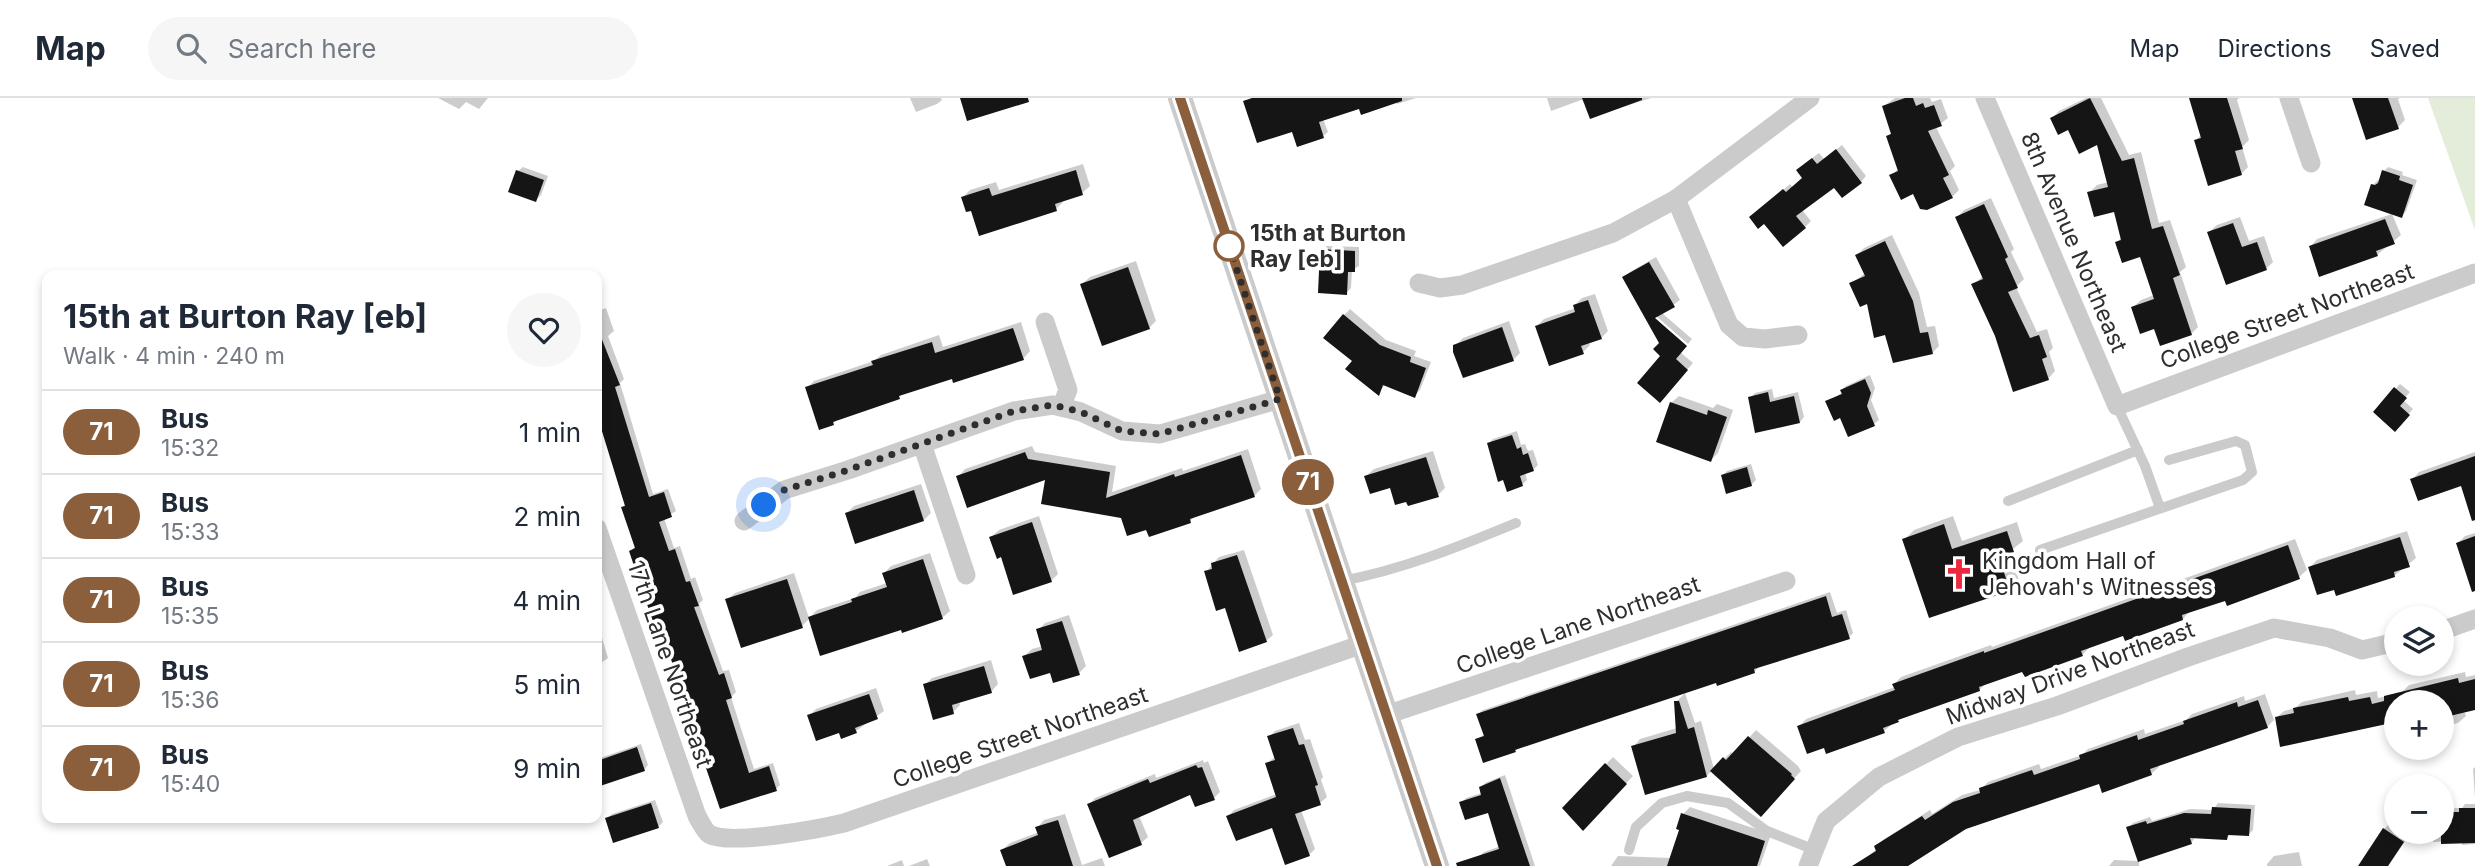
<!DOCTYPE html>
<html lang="en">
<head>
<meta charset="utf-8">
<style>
	:root { --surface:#fff; --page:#f6f6f7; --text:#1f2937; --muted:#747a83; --line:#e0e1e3 }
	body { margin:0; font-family:Inter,sans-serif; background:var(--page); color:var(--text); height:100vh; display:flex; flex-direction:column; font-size:26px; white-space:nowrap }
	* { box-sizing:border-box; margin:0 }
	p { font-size:23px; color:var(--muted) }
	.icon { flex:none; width:38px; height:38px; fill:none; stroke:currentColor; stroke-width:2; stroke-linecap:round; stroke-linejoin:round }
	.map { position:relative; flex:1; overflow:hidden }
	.sheet { position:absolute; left:42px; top:172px; width:560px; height:553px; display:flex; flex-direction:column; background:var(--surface); border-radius:14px; box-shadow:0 4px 10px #0003 }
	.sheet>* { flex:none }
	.badge { padding:0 14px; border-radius:23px; font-size:24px; line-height:46px }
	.buttons { position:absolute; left:2384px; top:508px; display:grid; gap:14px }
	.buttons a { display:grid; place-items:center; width:70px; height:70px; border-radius:50%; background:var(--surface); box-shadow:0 4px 10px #0003; font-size:35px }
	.you { position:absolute; width:35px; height:35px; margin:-18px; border:5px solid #fff; border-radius:50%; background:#1a73e8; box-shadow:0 0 0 10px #1a73e833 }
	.map>.badge { position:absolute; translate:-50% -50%; box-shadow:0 0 0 4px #fff }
	.round { display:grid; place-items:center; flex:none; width:74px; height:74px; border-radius:37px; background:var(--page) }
	.summary { display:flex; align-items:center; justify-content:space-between; height:119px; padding:0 21px }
	h1 { font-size:33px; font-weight:700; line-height:52px }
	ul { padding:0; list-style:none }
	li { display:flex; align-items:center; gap:21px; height:84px; padding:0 21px; border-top:2px solid var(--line) }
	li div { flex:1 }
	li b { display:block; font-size:26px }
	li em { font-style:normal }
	li .badge { min-width:77px; font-weight:700; text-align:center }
	header { display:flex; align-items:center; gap:42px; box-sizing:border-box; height:98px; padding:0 35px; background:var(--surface); border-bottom:2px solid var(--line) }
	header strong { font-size:33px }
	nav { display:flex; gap:38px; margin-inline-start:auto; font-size:24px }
	.search { width:490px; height:63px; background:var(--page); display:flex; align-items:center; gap:18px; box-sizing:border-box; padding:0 24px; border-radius:38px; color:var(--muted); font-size:26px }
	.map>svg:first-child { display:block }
	.green { fill:#e4ecda }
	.shadow { fill:#0003 }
	.building { fill:#151515 }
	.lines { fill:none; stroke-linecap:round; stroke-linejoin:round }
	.service { stroke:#cbcbcb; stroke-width:10 }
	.minor { stroke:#cbcbcb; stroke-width:19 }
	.tertiary { stroke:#cbcbcb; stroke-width:24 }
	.line-casing { stroke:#fff; stroke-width:16 }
	.line { stroke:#8b5e3c; stroke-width:10 }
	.walk { stroke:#2e2e2e; stroke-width:7; stroke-dasharray:0 12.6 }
	.stop-dot { fill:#fff; stroke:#8b5e3c; stroke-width:3.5 }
	.labels { text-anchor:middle; stroke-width:7; stroke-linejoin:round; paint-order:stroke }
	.stop-label { font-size:23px; font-weight:bold; fill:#2e2e2e; stroke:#fff; text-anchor:start }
	.street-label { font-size:23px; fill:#2e2e2e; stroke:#fff }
	.poi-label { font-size:23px; fill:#2e2e2e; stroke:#fff; text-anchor:start }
</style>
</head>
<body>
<header>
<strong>Map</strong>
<div class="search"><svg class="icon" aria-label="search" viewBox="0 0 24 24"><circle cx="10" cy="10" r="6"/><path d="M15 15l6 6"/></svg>Search here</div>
<nav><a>Map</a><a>Directions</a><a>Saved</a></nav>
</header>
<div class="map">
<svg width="2475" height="768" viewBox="0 0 2475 768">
	<rect width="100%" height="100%" fill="#fff"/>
	<path class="green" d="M2428,0H2475V132Z"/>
	<g class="shadow">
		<path d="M438,0H488L479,11L466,4L459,11Z"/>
		<path d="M910,0H941L942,2L937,6L916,14Z"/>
		<path d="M1255,0H1416L1397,6L1396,3L1360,9L1323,21L1328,34L1323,38L1293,32Z"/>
		<path d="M1547,0H1651L1591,19L1584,1L1551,13Z"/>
		<path d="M1895,0H1930L1932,4L1941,1L1948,20L1936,29L1955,68L1950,73L1959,92L1952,99L1914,94L1892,77L1899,70L1888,38L1893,34L1884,8Z"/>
		<path d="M2086,0H2101L2129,57L2141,54L2159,125L2170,122L2186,169L2180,174L2198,229L2191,236L2133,209L2141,202L2154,197L2141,157L2117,144L2122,139L2115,112L2089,95L2097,87L2109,84L2098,45L2052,20L2059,13Z"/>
		<path d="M2191,0H2239L2237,2L2249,42L2242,49L2248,69L2241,76L2196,42L2202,36Z"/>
		<path d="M2354,0H2400L2398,1L2405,22L2398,29Z"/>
		<path d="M1842,47L1866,78L1861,84L1834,87L1802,112L1811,123L1805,129L1757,114L1790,86L1793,90L1804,80V66L1819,55L1824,61Z"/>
		<path d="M1083,66L1090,88L1082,95L1063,102V104L1056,111L972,110L963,99L970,92L996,84L999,92Z"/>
		<path d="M523,69L548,78L541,97L536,102L518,73Z"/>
		<path d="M2388,69L2403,74L2402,77L2417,82L2406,113L2402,118L2373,87L2378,82L2380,83L2384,73Z"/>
		<path d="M1991,100L2014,151L2011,154L2024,181L2016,189L2037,234L2047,231L2053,250L2049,254L2055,273L2048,281L1997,237L1973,187L1983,178L1957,120L1964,112Z"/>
		<path d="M2392,116L2401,137L2377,157L2311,148L2317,141Z"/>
		<path d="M2240,119L2249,143L2264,138L2273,164L2266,171L2209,134L2217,127Z"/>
		<path d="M1892,137L1919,195L1927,229L1935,228L1939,248L1932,255L1886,235L1869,204L1851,186L1865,175L1857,157L1864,150Z"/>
		<path d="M1326,148L1359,149V168L1352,172L1351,190L1346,195L1322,152Z"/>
		<path d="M1656,159L1680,202L1662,215L1692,241L1688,246L1655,217V222L1680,254L1693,265L1666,296L1661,245L1624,180L1630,174Z"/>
		<path d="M1136,163L1156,223L1149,230L1082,186L1090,179Z"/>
		<path d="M1595,196L1608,233L1601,240L1589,244L1590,247L1583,254L1537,228L1544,221L1576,210L1575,207L1582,200Z"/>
		<path d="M606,210L614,233L608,238L624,281L620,285L653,396L668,391L676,413L664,420L674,450L680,448L691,481L695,479L703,502L699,506L723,573L729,572L736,594L731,599L754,671L773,665L780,687L776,691L721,709L696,636L700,632L678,563L631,453L636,448L623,409L626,406L597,312V213Z"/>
		<path d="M1350,211L1386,242L1416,253L1414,258L1431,264L1420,292L1414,298L1386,286L1378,295L1354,263L1344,217Z"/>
		<path d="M1509,223L1520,255L1513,262L1455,248L1463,240Z"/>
		<path d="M1021,224L1030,253L1023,261L953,279L903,295L899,299L838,320L833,326L807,290L814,283L874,263L881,257L939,237L943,249Z"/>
		<path d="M1870,277L1875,290L1871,302L1879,322L1874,326L1849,337L1841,318L1827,304L1843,294L1842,292L1846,288Z"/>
		<path d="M2400,286L2410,294L2403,302L2413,311L2395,331L2375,314Z"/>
		<path d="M1772,291L1774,300L1798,294L1804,319L1800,324L1750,300L1755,295Z"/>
		<path d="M1679,298L1713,310L1717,306L1733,312L1718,355L1711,362L1671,305Z"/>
		<path d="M1517,333L1521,347L1525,346L1528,353L1533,352L1538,367L1533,372L1525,374L1527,382L1522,387L1488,346L1493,341Z"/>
		<path d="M1032,348L1035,354L1116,368L1112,394L1182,370L1183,373L1248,351L1261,391L1254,398L1197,416L1190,423L1147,429L1047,380L958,379L965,371Z"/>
		<path d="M1433,353L1445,390L1438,397L1391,388L1366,378L1374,371Z"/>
		<path d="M2475,354V425L2462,386L2412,382L2419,374Z"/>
		<path d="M1751,366L1756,382L1751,387L1723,377L1727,373Z"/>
		<path d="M921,386L931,415L924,422L847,415L854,408Z"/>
		<path d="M1039,418L1058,476L1051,483L1002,457L991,439L999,432Z"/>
		<path d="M1953,418L1962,443L2017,424L2023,443L2009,454L2019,482L2009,492L1904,442L1914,432Z"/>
		<path d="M2407,433L2416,460L2394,478L2336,490L2310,469L2317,462Z"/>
		<path d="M2475,435V461L2458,445L2465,438Z"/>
		<path d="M2295,441L2307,472L2299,479L2228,505L2226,500L2190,513L2183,521L2124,536L2089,550L2082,557L2024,571L1987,585L1979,592L1901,619L1884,633L1825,648L1799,629L1806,621L1895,589L1894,586L1901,579L1991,547L1992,549Z"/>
		<path d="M1244,452L1273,537L1266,543L1226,508L1206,474L1219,459Z"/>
		<path d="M930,455L950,513L942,520L902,530L810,520L802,528L727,502L735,495L794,475L809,520L817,512L855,500L860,494L887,485L884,475L891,468Z"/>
		<path d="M1830,494L1837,515L1846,512L1853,535L1849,539L1759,569L1754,574L1717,583L1519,649L1515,653L1477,641L1485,636L1478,616L1483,612Z"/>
		<path d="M1069,517L1086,568L1079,575L1024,558L1032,551L1043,548L1038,532L1045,525Z"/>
		<path d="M597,523L608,560L597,568Z"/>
		<path d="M991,562L998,586L991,594L959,603L960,607L953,614L925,587L932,580Z"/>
		<path d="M2465,574L2466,579L2475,577V611L2464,613L2466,618L2458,625L2441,629V604H2396V631L2391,632L2389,624L2276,620L2284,613L2295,610L2302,604L2355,592L2356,597L2377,593L2378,600L2401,595L2409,587Z"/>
		<path d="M876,590L884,613L856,633H840L809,618L816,611Z"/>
		<path d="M1685,595L1695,625L1701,623L1714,671L1731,654L1734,656L1756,632L1798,668L1801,673L1761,716L1712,672L1707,678L1633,649L1640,641L1677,630L1676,604Z"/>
		<path d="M2265,596L2274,622L2267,629L2158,666L2159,669L2151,676L2100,684L1965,730L1904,768H1865L1862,763L1877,751L1876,749L1883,742L1930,712L1932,716L1962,697L1980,692L1988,684L2039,666L2041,671L2082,657L2088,651L2144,631L2145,636L2186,622L2192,616L2244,598L2245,603Z"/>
		<path d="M1299,625L1305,642L1310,641L1323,679L1321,682L1327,699L1320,705L1301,712L1315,751L1309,757L1273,728L1228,718L1234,712L1277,696L1267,665L1276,658L1269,639L1275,633Z"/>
		<path d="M641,646L648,667L644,672L597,688V661Z"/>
		<path d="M1613,659L1633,678L1583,731L1564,710Z"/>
		<path d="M1203,662L1204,665L1208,663L1220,694L1214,700L1191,695L1139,718L1148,739L1141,745L1110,758L1089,707L1095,700L1155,676L1156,680Z"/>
		<path d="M2475,669V700L2473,671Z"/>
		<path d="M1505,677L1535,768H1483L1479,758L1484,754L1501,748L1489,713L1461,705L1466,700L1482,695L1481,690L1485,685Z"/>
		<path d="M655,702L663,724L658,729L607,720L612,716Z"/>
		<path d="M2218,705L2255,707L2253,732L2249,736L2231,735L2227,740H2195L2191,745L2128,730L2133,725L2150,719L2152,723L2190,711L2213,712Z"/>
		<path d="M2465,706H2475V746L2462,747V743L2433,744V733H2441V710H2462Z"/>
		<path d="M1690,709L1771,736L1760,768H1611L1618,758L1671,760L1681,731L1683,716Z"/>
		<path d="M1065,716L1082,767L1102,760L1105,768H1008L1002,752L1010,745L1039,734L1037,730L1044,722Z"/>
		<path d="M2390,725L2396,729V733H2403L2409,737L2388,768H2364L2384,731Z"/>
		<path d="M2299,754L2302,768H2267V766L2274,758Z"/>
		<path d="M927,761L930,768H909Z"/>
		<path d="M902,762L904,768H887Z"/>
		<path d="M2114,762L2139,763V768H2109Z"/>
	</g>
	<g class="building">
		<path d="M960,0H1028L1029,4L967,23Z"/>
		<path d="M1252,0H1402V3L1361,17L1359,11L1319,24L1324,40L1297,49L1292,34L1257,45L1243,3Z"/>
		<path d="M1582,0H1642V2L1590,21Z"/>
		<path d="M1905,0H1913L1916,8L1923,5L1925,10L1934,7L1942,28L1928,33L1949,77L1943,80L1953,100L1927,112L1920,111L1913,96L1901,102L1889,77L1898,73L1886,38L1891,36L1882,8Z"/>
		<path d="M2090,0L2122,63L2134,60L2152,131L2163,128L2180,177L2173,180L2192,237L2160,248L2154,231L2140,236L2131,209L2154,201L2140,159L2122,165L2115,144L2121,142L2114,114L2094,119L2087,94L2108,89L2097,47L2079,56L2068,32L2058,37L2050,20Z"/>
		<path d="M2189,0H2227L2243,51L2235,53L2242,77L2208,88L2194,42L2201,40Z"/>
		<path d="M2352,0H2388L2399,31L2366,42Z"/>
		<path d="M1836,51L1862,85L1842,100L1834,90L1796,118L1806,130L1783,149L1764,126L1758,131L1749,119L1783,91L1786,94L1802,80L1796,72L1812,60L1817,66Z"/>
		<path d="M516,72L544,82L536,104L508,94Z"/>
		<path d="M1076,72L1083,97L1055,106L1057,113L979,138L971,113L966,114L961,99L989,90L992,98Z"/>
		<path d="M2382,72L2400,78L2399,82L2413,87L2402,120L2364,107L2371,86L2375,87L2378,85Z"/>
		<path d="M1984,106L2008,159L2005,161L2018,190L2008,194L2030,240L2039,237L2047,259L2042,261L2049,282L2013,294L1995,238L1971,186L1983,181L1955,119Z"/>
		<path d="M2385,121L2395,146L2376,153L2378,158L2319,179L2309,148Z"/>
		<path d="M2233,125L2242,149L2257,144L2267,172L2226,187L2207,134Z"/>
		<path d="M1885,143L1913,203L1920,235L1928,234L1933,256L1893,265L1885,237L1874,240L1867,206L1860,209L1849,185L1865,178L1855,157Z"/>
		<path d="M1320,151L1355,153V174H1348L1347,197L1318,195Z"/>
		<path d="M1649,164L1675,209L1655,220L1687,248L1676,261L1688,272L1660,305L1637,285L1660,258L1653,251L1659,245L1622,179Z"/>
		<path d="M1128,169L1150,231L1102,248L1080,186Z"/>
		<path d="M1588,202L1602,241L1581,248L1584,256L1549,268L1535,228L1575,214L1573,207Z"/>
		<path d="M1343,216L1380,247L1411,259L1410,264L1426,270L1415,300L1383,287L1379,298L1345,271L1352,263L1323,240Z"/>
		<path d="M597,229L620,287L615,289L649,399L664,394L672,419L659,424L669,453L675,451L686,484L690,483L699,508L694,509L719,577L724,575L732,600L726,602L749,675L769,668L777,693L720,711L694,635L699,634L677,565L673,567L657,522L653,524L629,453L635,450L621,409L625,408L597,317Z"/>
		<path d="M1502,229L1514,263L1463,280L1453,254V247Z"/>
		<path d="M1013,230L1024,262L953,285L952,281L899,298L900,301L833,324L834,327L819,332L805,289L873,267L871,263L932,244L935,255Z"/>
		<path d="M1865,281L1871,295L1867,308L1875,328L1848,339L1840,320L1834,323L1825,303L1842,296L1840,292Z"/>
		<path d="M2394,289L2407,300L2400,308L2410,317L2395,334L2373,314Z"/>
		<path d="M1768,294L1770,304L1794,298L1800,325L1755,335L1748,299Z"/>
		<path d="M1670,304L1707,317L1708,312L1727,319L1711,364L1656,344Z"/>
		<path d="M1512,337L1517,351L1521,349L1523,357L1528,355L1534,373L1520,378L1523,388L1507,394L1503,382L1498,384L1487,345Z"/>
		<path d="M1025,354L1028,361L1110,374L1106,400L1174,376L1175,379L1241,357L1255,399L1190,421L1191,425L1149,439L1146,432L1127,438L1121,420L1041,406L1045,382L967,410L956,378Z"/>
		<path d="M2475,358V422L2472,423L2461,388L2418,403L2410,381Z"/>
		<path d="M1426,359L1439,399L1408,408L1406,404L1395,407L1390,390L1370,396L1364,378Z"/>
		<path d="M1747,369L1752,388L1726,396L1721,377Z"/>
		<path d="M914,392L924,423L855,446L845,415Z"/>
		<path d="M1032,424L1052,484L1013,497L1001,459L997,461L989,439Z"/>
		<path d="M1944,426L1952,451L2007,433L2014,454L1999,459L2010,493L1929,520L1902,441Z"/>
		<path d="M2475,438V493L2472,494L2456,445Z"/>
		<path d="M2400,439L2410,469L2394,474L2395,479L2336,498L2334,492L2317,497L2308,469Z"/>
		<path d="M2288,447L2300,481L2227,508L2225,503L2182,517L2183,522L2125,543L2123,538L2081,553L2083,558L2025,579L2022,574L1979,589L1980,593L1898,622L1899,624L1883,630L1885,635L1826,656L1824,650L1807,656L1797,628L1895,592L1892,586L1984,553V555Z"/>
		<path d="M1237,457L1267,544L1239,554L1225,510L1216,513L1204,473L1212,471L1211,465Z"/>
		<path d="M923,461L943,521L902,535L901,532L820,558L808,519L852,504L851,501L887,489L882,475Z"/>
		<path d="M787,481L803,530L741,550L725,501Z"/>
		<path d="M1826,498L1832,519L1842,516L1850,541L1754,571L1755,575L1717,588L1716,585L1515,652L1516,654L1483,665L1475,641L1484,638L1476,616Z"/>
		<path d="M1062,523L1080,577L1053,585L1050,575L1030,581L1022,558L1042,552L1036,531Z"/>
		<path d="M984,568L992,595L952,607L954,616L933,622L923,586Z"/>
		<path d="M2458,580L2459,585L2475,581V612L2441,620V604H2396V624L2280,649L2275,619L2294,615L2293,610L2348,599L2349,603L2370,599L2372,606L2384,603V598Z"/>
		<path d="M869,596L878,621L855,630L857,635L841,641L839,635L816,643L807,617Z"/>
		<path d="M2258,602L2268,630L2150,671L2152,677L2102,695L2099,686L1966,731L1908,768H1852L1876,753L1874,748L1922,718L1925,722L1953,704L1980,695L1979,690L2032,672L2034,677L2080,661L2079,657L2137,637L2138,642L2184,626L2183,623L2237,604L2238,609Z"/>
		<path d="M1674,603H1679L1688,631L1694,629L1707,679L1645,697L1631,648L1676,635Z"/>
		<path d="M1293,630L1299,647L1304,646L1318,687L1315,688L1321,707L1295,716L1310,758L1285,767L1272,730L1236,743L1226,718L1276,699L1265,665L1275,662L1267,638Z"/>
		<path d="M1748,638L1792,676L1791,677L1795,681L1761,719L1710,673L1723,659L1726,662Z"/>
		<path d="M637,649L645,673L597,689V663Z"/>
		<path d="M1605,665L1627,686L1583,733L1562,710Z"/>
		<path d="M1196,667L1198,670L1202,669L1215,702L1195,709L1190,697L1133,722L1142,747L1109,760L1087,706L1148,681L1150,685Z"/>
		<path d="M1500,680L1530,768H1457L1456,765L1499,751L1488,715L1465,722L1459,704L1481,697L1479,689Z"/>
		<path d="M651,705L659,730L613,745L605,720Z"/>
		<path d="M2212,709L2251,711L2249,738L2228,737L2227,742L2190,740L2192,746L2138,764L2126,729L2146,723L2147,726L2184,715L2211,716Z"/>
		<path d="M2459,710H2475V745L2441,746V714H2459Z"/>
		<path d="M1681,715L1765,743L1757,768H1667L1679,732L1676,731Z"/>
		<path d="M1058,722L1073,768H1006L1000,752L1038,737L1035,729Z"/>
		<path d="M2383,730L2404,744L2388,768H2358Z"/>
	</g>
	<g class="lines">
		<g class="service">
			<path d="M2117,308L2145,368L2160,410"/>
			<path d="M2008,403L2138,352"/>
			<path d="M2040,452L2243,382L2252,374L2245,347L2236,343L2169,362"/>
			<path d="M1341,483C1402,472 1460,448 1516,425"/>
			<path d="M1629,752L1636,729L1662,705L1687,698L1728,705L1767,733L1815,752"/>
		</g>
		<g class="minor">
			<path d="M1985,0L2117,308L2475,175"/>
			<path d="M2289,0L2311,65"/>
			<path d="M1676,101L1729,227L1743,239L1765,241L1798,237"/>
			<path d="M1419,185L1440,190L1462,187L1613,135L1676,101L1810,0"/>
			<path d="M1045,224L1068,292L1061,309"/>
			<path d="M922,346L966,477"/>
			<path d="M744,423L784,392L848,372L1014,313L1053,307L1081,314L1122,333L1160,336L1280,301"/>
			<path d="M597,430L697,718C700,723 704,732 709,736C729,748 819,731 844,725L1363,546"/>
			<path d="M2441,533L2475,521"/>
			<path d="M1386,617L1786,483"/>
			<path d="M1808,768L1826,723L1879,679L1958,639L2057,608L2188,559L2274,530L2330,540L2362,552L2396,544"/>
		</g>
		<path class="tertiary" d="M1180,0L1437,768"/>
	</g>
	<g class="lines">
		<defs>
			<path id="line" d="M1180,0L1437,768"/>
		</defs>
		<use href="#line" class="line-casing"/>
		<use href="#line" class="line"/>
		<path class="walk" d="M764,407L784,392L848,372L1014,313L1053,307L1081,314L1122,333L1160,336L1280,301L1229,148"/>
	</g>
	<defs>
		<symbol id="church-bare" viewBox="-9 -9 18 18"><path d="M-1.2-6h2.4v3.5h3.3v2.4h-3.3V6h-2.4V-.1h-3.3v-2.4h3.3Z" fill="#ec283e" stroke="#fff" stroke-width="2.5" paint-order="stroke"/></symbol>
	</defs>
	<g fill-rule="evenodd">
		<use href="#church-bare" x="1937" y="454" width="44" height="44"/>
	</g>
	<circle class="stop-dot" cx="1229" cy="148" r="14"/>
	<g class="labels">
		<g class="stop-label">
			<text x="1250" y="143">15th at Burton<tspan x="1250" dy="26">Ray [eb]</tspan></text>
		</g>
		<g class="street-label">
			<text transform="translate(2074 144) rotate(67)" y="8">8th Avenue Northeast</text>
			<text transform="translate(2287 218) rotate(-20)" y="8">College Street Northeast</text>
			<text transform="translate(1578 527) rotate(-19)" y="8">College Lane Northeast</text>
			<text transform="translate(670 566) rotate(71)" y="8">17th Lane Northeast</text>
			<text transform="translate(2070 575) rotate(-20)" y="8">Midway Drive Northeast</text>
			<text transform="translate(1020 639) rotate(-19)" y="8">College Street Northeast</text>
		</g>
		<g class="poi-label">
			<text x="1982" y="471">Kingdom Hall of<tspan x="1982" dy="26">Jehovah's Witnesses</tspan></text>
		</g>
	</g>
</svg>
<div class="buttons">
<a><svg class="icon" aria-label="layers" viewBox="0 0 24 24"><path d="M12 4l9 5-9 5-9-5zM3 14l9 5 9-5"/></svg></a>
<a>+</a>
<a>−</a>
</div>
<div class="you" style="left:764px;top:407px"></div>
<b class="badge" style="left:1308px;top:384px;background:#8b5e3c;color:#fff">71</b>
<section class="sheet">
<div class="summary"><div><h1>15th at Burton Ray [eb]</h1><p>Walk · 4 min · 240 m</p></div><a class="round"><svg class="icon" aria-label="heart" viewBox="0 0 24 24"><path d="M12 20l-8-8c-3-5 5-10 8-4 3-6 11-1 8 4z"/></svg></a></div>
<ul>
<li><span class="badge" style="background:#8b5e3c;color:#fff">71</span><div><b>Bus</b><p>15:32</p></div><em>1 min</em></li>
<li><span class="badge" style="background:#8b5e3c;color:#fff">71</span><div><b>Bus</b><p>15:33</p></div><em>2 min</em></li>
<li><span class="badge" style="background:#8b5e3c;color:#fff">71</span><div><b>Bus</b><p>15:35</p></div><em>4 min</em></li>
<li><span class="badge" style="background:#8b5e3c;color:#fff">71</span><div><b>Bus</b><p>15:36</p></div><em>5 min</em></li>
<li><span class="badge" style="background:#8b5e3c;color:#fff">71</span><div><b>Bus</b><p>15:40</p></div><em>9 min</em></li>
</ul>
</section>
</div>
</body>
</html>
